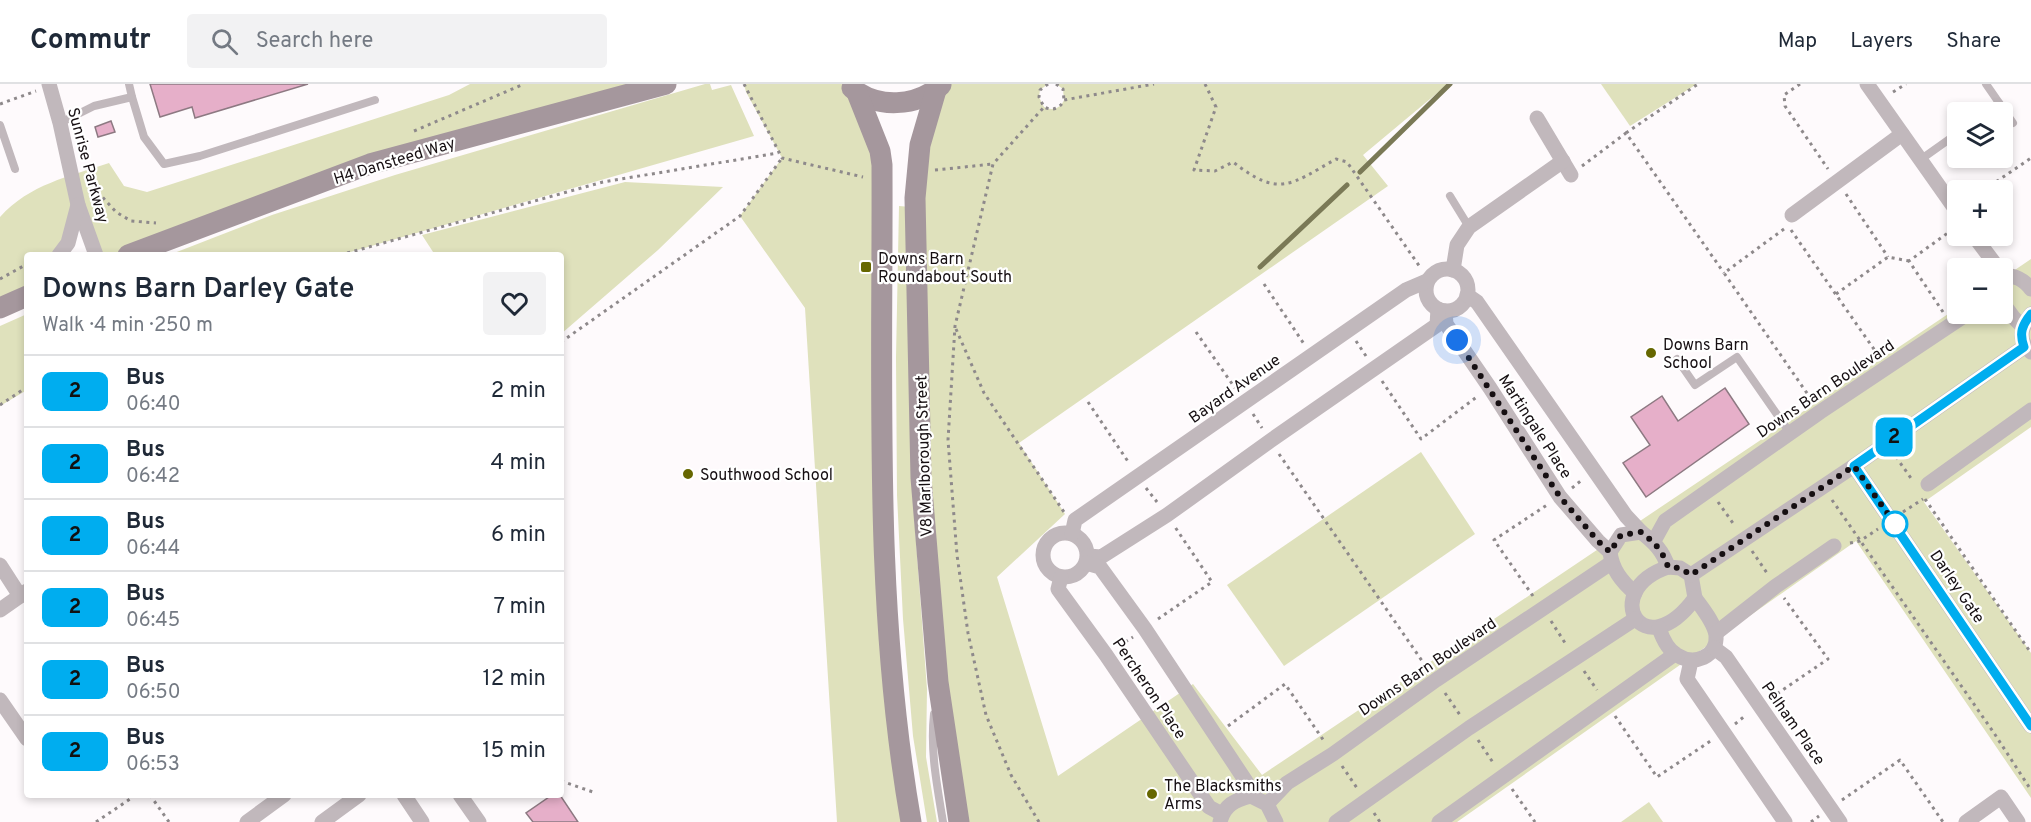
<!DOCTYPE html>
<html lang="en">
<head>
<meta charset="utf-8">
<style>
	:root { --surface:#fff; --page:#f2f2f3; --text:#1f2937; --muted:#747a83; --line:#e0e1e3 }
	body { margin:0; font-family:Overpass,sans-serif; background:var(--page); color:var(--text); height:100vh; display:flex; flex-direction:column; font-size:22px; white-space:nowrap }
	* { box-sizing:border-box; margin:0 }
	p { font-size:20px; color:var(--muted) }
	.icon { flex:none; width:33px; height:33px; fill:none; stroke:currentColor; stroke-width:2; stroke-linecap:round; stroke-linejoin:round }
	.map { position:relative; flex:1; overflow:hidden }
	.details { position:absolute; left:24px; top:168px; width:540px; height:546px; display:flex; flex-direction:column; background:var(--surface); border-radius:6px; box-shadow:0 3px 9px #0003 }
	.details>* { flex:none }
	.badge { padding:0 12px; border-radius:9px; font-size:21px; line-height:39px }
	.tools { position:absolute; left:1947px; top:18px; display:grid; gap:12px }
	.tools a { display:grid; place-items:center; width:66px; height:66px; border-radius:6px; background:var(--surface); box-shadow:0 3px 9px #0003; font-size:30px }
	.you { position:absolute; width:30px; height:30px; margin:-15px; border:4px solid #fff; border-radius:50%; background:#1a73e8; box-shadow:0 0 0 9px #1a73e833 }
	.map>.badge { position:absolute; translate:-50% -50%; box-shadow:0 0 0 3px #fff }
	.round { display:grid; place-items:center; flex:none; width:63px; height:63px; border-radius:6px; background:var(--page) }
	.summary { display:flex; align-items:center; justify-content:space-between; height:102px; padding:0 18px }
	h1 { font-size:28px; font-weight:600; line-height:45px }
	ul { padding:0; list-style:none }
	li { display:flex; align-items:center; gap:18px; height:72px; padding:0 18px; border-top:2px solid var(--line) }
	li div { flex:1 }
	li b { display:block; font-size:22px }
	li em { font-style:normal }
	li .badge { min-width:66px; font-weight:700; text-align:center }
	header { display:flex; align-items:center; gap:36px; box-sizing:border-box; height:84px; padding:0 30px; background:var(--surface); border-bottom:2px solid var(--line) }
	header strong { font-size:28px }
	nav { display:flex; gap:33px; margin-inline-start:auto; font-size:21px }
	.search { width:420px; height:54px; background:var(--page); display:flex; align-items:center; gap:15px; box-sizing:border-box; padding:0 21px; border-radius:6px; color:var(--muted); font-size:22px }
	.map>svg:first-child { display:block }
	.green { fill:#dfe1bc }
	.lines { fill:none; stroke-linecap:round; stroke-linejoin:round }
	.stream { stroke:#7a7956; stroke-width:5 }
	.building { fill:#e6afc9; stroke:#8d7982; stroke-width:1.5 }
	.path { stroke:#8e898b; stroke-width:3; stroke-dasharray:3 4.5; stroke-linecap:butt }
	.lane { stroke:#c1b8bc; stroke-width:8 }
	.street { stroke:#c1b8bc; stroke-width:15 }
	.secondary { stroke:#a5979d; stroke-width:21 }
	.line-casing { stroke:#fff; stroke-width:14 }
	.line { stroke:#00adef; stroke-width:9 }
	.walk { stroke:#160f12; stroke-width:6; stroke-dasharray:0 10.8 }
	.poi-dot { fill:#666701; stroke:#fff; stroke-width:2 }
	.stop-dot { fill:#fff; stroke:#00adef; stroke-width:3 }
	.labels { text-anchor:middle; stroke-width:4.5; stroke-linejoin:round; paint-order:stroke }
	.street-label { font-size:16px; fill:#160f12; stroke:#fff }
	.poi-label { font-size:16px; fill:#160f12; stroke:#fff; text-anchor:start }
</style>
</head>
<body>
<header>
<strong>Commutr</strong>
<div class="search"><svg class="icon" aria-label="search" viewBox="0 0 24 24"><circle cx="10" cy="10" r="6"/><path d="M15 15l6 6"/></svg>Search here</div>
<nav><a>Map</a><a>Layers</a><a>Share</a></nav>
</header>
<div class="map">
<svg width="2031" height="738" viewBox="0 0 2031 738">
	<rect width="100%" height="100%" fill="#fefafc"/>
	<g class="green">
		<path d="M470,0H666L370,80L131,171H96L79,122L59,171H27V202L0,224V133C30,100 68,93 109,79L124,102L147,108L449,11Z"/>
		<path d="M705,0H710L712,6L731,1L754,52L340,171H169L272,131L395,91Z"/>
		<path d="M744,0H846L880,67L904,738H837L805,224L740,132L782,74L746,8Z"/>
		<path d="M942,0H1048L1040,6L1039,13L1044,23C1052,27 1060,25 1064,16L1063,5L1056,0H1448L1363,71L1388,102L1019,359L1065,430L997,493L1058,692L1193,600L1262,691L1957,224L1958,230H2002L2003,194L2031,175V343L1924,418L2031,569V714L1856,457L1457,738H959L938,598L920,61Z"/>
		<path d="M1601,0H1697L1630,42Z"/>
		<path d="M625,98L723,103L658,166L561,250V171H435L422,151Z"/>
		<path d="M899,122L911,123L914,430L927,605L926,673L937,738H927L913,652L903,535L897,411L896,274Z"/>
		<path d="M27,230V306L0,322V242Z"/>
		<path d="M1421,368L1475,450L1284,582L1227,501Z"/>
		<path d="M1649,718L1663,738H1621Z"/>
	</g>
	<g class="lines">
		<g class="stream">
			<path d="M1360,88L1450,0"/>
			<path d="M1260,183L1347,101"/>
		</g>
	</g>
	<g class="building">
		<path d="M150,0H308L195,34L192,23L160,33Z"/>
		<path d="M111,37L115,48L98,53L95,43Z"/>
		<path d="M1725,304L1749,340L1646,413L1623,379L1650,361L1631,333L1662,312L1678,337Z"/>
		<path d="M552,711H560L578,738H533L526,729Z"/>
	</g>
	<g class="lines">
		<g class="path">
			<path d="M744,0L782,74L863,93"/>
			<path d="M1048,0L1040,6L1039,13L1044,23C1052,27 1060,25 1064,16L1154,0"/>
			<path d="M1056,0L1063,5L1064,16"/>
			<path d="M1205,0L1216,23L1194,86L1215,87L1233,78C1279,114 1290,101 1336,75L1347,78L1420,183"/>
			<path d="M1800,0L1784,11L1785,22L1828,85"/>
			<path d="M1893,8L1906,0"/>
			<path d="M0,20L36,7"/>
			<path d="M414,47L524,0"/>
			<path d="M1626,49L1698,0"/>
			<path d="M1582,82L1626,49L1724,189"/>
			<path d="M935,86L993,80"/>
			<path d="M1984,106L2031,74"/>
			<path d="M91,109L97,107L116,128L131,137L156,139"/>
			<path d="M1846,110L1888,173"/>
			<path d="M1784,145L1724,189L1811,315"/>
			<path d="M1791,146L1878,271"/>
			<path d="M340,171L603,98L778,69"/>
			<path d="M0,195L27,180"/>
			<path d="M1264,200L1304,260"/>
			<path d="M1836,210L1888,173L1909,177"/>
			<path d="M1943,228L1909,177L1956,143"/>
			<path d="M956,245L984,309L1064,428"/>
			<path d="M1196,248L1235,304"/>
			<path d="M1356,257L1366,272"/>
			<path d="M561,258L740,132L782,74"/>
			<path d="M1382,297L1421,355L1478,312"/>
			<path d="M1088,318L1129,379"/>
			<path d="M0,321L27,303"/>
			<path d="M1253,330L1262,344"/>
			<path d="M1279,370L1427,584"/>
			<path d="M1896,373L1913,397"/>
			<path d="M1146,404L1157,418"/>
			<path d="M1572,404L1583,395"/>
			<path d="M1925,415L2031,569"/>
			<path d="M1832,416L1994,649L2031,706"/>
			<path d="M1718,418L1735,442"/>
			<path d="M1903,428L1923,415"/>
			<path d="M1850,459L1860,457L1878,445"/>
			<path d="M1752,467L1767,489"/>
			<path d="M1533,512L1494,456L1547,421"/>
			<path d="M1158,535L1212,498L1175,443"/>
			<path d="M1551,537L1567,562"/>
			<path d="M1119,562L1133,553"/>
			<path d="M1584,587L1597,606"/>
			<path d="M1445,609L1460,631"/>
			<path d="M1771,614L1828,575L1784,514"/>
			<path d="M1615,632L1657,693L1712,656"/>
			<path d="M1735,640L1746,631"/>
			<path d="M1228,642L1285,600L1324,657"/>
			<path d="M1478,656L1494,680"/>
			<path d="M1342,682L1357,704"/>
			<path d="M561,697L593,708"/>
			<path d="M1512,705L1535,738"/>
			<path d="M150,711L169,738"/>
			<path d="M1842,716L1900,676L1943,738"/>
			<path d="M1374,729L1380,738"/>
			<path d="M96,738L136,711"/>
			<path d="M1039,738L1011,691L986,631L968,549L957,471L948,356L955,242L993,80L1044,23"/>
			<path d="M1811,738L1819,732"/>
		</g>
		<g class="lane">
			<path d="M1986,0L2013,39"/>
			<path d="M132,13L144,53L164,80L200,72L375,16"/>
			<path d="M1985,28L1999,19"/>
			<path d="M60,39L94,22L132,13L129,0"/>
			<path d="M0,41L15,85"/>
			<path d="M1920,76L1958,49"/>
			<path d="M1450,112L1469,143"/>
			<path d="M1677,275L1695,301L1737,273L1790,349"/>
			<path d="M934,630C930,667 937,701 943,738"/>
		</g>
		<g class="street">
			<path d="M49,0L60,39L78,121L96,171"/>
			<path d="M1867,0L1958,129"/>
			<path d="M1537,34L1571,91"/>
			<path d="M1792,131L1902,50"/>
			<path d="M1974,152L1998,184"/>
			<path d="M59,171L68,159L78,121"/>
			<circle cx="1447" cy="206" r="21"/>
			<path d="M1453,186L1457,161L1469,143L1563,77"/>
			<path d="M2003,191C2016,192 2023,195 2031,205"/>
			<path d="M1467,211L1477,218L1626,432L1641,448"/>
			<path d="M2002,218L2013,233L2022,242"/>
			<path d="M1445,227L1446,240L1490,304L1560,413L1598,457L1610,468"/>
			<path d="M2031,268C2017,257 2021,243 2031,230"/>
			<path d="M1854,382L2031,642"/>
			<path d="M1928,400L2031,326"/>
			<circle cx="1065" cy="471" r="22"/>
			<path d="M1072,450L1075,436L1406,206L1427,197"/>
			<path d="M1654,457L1665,437L1820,328L1967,230"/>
			<path d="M1088,472L1101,473L1167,431L1270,357L1437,241L1438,225"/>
			<path d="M1086,479L1100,483L1145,545L1247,699L1251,712"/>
			<path d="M0,481L20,512"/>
			<path d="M1668,483L1680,484L1691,491L1695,514C1643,585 1598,507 1668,483Z"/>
			<path d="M1691,491L1854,382L2024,263"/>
			<path d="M1061,493L1058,505L1106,571L1209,723L1222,730"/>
			<path d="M1635,509C1621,497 1612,485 1610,468L1621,451L1641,448C1654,458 1663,467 1668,483"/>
			<path d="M0,526L27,507"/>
			<path d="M1659,544C1662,553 1668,566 1677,571C1694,582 1718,573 1716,551C1714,538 1702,524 1695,514"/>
			<path d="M1716,549L1776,502L1834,462"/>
			<path d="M1714,564L1726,573L1840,738"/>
			<path d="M1691,577L1687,595L1785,738"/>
			<path d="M0,616L27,655"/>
			<path d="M404,711L422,738"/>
			<path d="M460,711L479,738"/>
			<path d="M1267,720L1287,699L1333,670L1436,596L1611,479"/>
			<path d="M247,738L284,711"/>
			<path d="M322,738L359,711"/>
			<path d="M1220,738C1224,721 1235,716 1251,712L1267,720L1276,738"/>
			<path d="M1336,738L1469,644L1635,535"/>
			<path d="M1439,738L1675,570"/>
			<path d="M1966,738L2001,713L2018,738"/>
		</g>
		<g class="secondary">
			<path d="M852,4C877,25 917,23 941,1"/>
			<path d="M936,6L920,61L915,114L921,394L938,598L959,738"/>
			<path d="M857,9L880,67L882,81C883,301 873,521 911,738"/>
			<path d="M128,171L370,80L666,0"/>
			<path d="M0,224L27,212"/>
		</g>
	</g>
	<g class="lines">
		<defs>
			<path id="line" d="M2031,230C2022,241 2019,249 2024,263L1854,382L2031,642"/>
		</defs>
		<use href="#line" class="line-casing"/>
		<use href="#line" class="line"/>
		<path class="walk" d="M1457,256L1560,413L1598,457L1610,468L1621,451L1641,448C1654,458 1663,467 1668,483L1680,484L1691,491L1854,382L1895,440"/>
	</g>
	<g class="poi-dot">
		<rect x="860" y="177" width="12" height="12" rx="3"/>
		<circle cx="1651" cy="269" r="6"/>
		<circle cx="688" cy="390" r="6"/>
		<circle cx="1152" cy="710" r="6"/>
	</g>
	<circle class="stop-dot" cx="1895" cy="440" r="12"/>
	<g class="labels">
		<g class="street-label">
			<text transform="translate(394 76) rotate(-17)" y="6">H4 Dansteed Way</text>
			<text transform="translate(89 81) rotate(75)" y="6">Sunrise Parkway</text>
			<text transform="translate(1234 304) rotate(-35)" y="6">Bayard Avenue</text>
			<text transform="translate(1825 304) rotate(-34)" y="6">Downs Barn Boulevard</text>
			<text transform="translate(1536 342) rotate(57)" y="6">Martingale Place</text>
			<text transform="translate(923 372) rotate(-92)" y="6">V8 Marlborough Street</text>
			<text transform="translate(1958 502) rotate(56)" y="6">Darley Gate</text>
			<text transform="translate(1427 582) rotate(-34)" y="6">Downs Barn Boulevard</text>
			<text transform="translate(1150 604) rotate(56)" y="6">Percheron Place</text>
			<text transform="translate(1794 639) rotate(55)" y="6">Pelham Place</text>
		</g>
		<g class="poi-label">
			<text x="878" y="180">Downs Barn<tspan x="878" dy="18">Roundabout South</tspan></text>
			<text x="1663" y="266">Downs Barn<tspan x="1663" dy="18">School</tspan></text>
			<text x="700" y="396">Southwood School</text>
			<text x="1164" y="707">The Blacksmiths<tspan x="1164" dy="18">Arms</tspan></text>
		</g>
	</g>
</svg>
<div class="tools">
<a><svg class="icon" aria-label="layers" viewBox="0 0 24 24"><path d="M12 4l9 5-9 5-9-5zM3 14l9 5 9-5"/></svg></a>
<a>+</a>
<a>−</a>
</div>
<div class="you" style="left:1457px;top:256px"></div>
<b class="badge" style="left:1894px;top:353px;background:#00adef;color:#111">2</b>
<section class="details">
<div class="summary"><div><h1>Downs Barn Darley Gate</h1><p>Walk · 4 min · 250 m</p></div><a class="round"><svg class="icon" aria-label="heart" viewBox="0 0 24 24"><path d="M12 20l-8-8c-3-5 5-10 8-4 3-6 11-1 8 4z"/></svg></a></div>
<ul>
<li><span class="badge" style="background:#00adef;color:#111">2</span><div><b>Bus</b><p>06:40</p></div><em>2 min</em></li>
<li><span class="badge" style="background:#00adef;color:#111">2</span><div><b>Bus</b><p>06:42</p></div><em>4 min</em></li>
<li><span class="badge" style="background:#00adef;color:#111">2</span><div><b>Bus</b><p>06:44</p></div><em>6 min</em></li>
<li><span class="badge" style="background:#00adef;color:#111">2</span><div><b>Bus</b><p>06:45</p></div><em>7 min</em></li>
<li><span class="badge" style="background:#00adef;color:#111">2</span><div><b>Bus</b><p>06:50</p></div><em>12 min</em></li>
<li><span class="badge" style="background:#00adef;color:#111">2</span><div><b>Bus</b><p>06:53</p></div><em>15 min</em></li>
</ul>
</section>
</div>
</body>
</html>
